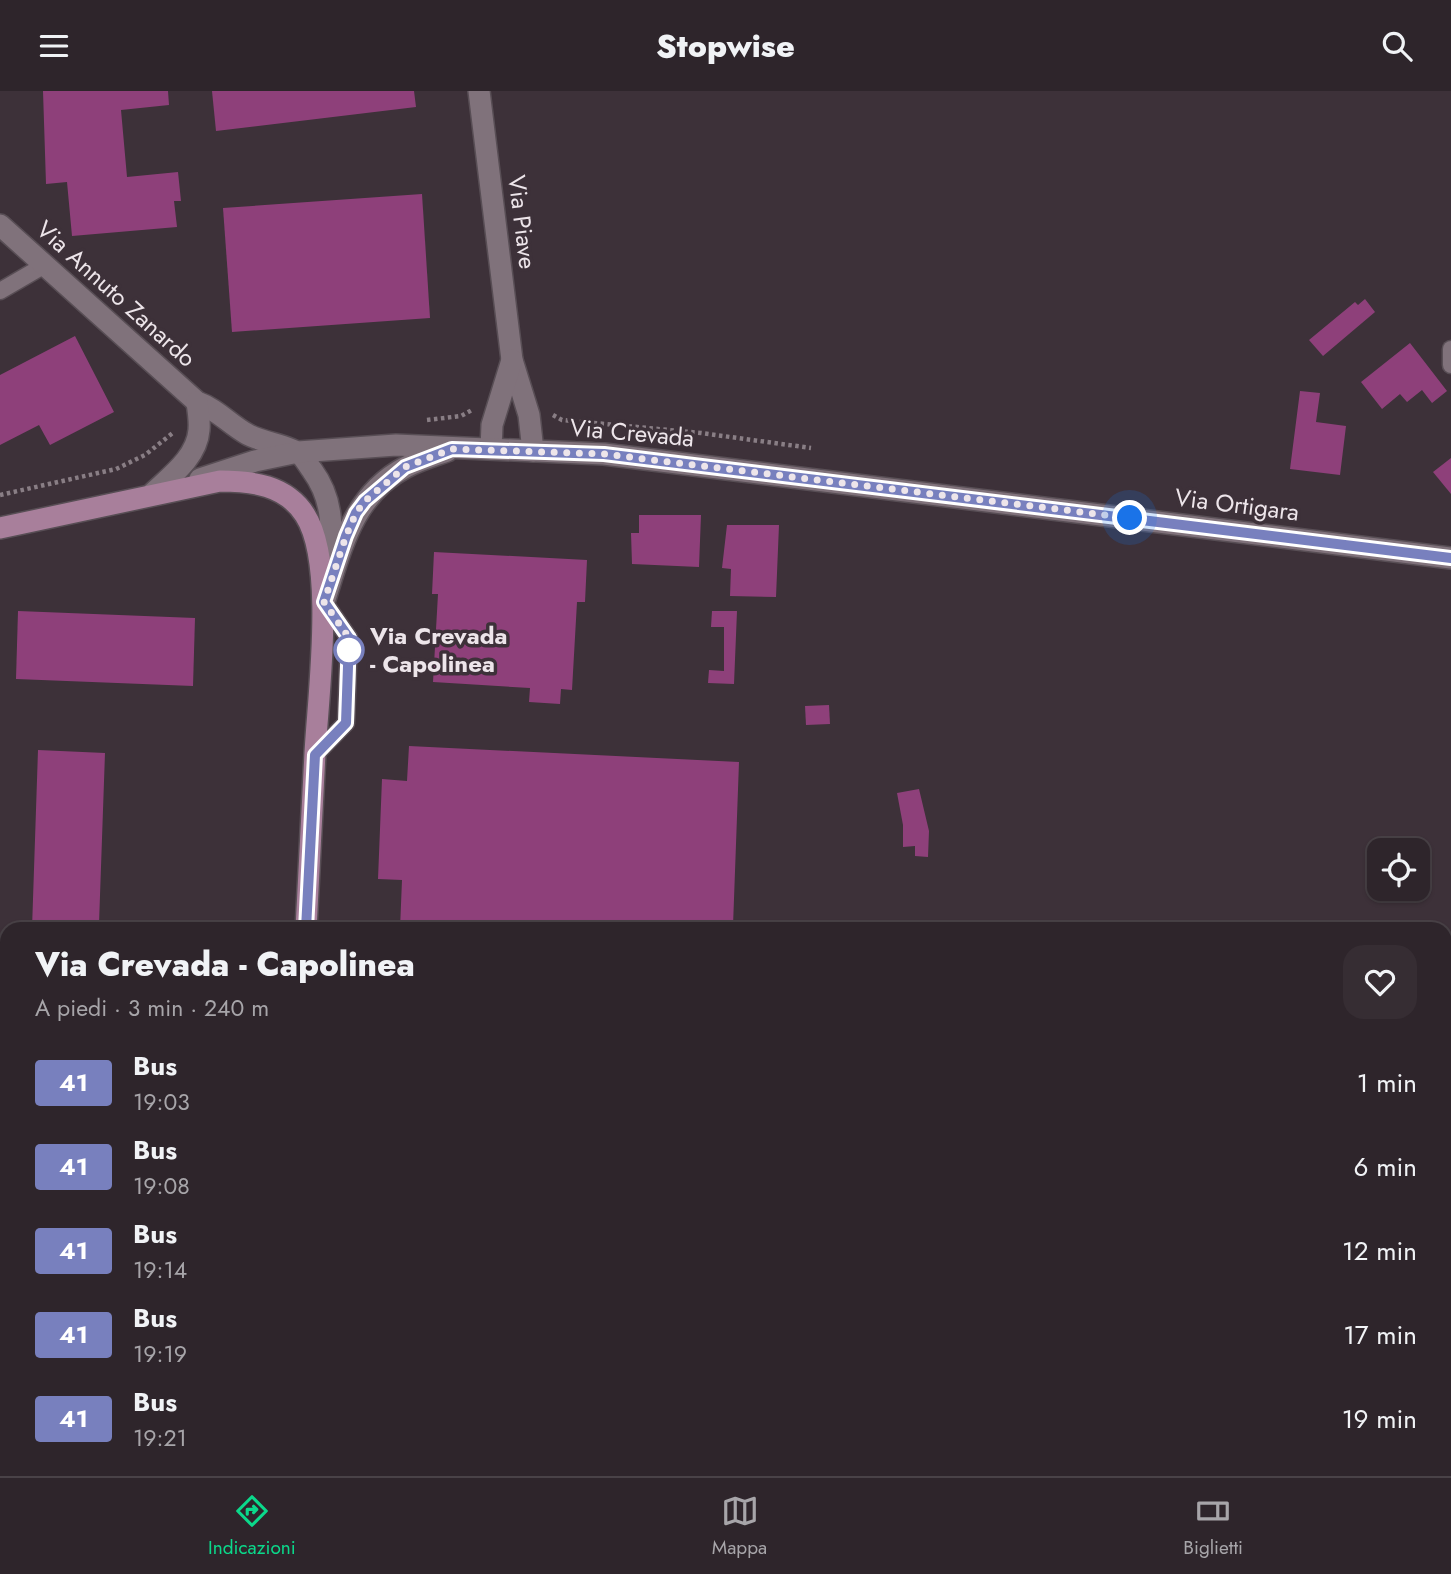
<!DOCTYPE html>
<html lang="it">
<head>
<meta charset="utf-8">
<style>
	:root { --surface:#2e252b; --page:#362d33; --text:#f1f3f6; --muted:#a7a5a9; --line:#494247; --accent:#0bd98b }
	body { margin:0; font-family:Jost,sans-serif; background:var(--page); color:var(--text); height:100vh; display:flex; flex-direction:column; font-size:26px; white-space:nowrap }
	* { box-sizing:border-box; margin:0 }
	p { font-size:23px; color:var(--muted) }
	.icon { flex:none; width:38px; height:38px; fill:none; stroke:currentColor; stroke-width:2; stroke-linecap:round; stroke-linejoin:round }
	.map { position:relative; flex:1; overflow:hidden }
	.side { position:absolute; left:0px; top:831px; width:1452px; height:555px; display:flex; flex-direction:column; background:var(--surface); border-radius:21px 21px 0 0; box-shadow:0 2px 5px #0004,0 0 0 2px var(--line) }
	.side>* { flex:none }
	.badge { padding:0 14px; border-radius:5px; font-size:24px; line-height:46px }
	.controls { position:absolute; left:1367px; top:747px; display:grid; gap:14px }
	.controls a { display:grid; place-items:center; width:63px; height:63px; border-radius:14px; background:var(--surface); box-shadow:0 2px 5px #0004,0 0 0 2px var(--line); font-size:35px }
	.you { position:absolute; width:35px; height:35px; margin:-18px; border:5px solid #fff; border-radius:50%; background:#1a73e8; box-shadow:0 0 0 10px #1a73e833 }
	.map>.badge { position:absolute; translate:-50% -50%; box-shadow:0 0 0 4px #fff }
	.round { display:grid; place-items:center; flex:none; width:74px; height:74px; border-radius:21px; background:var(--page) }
	.summary { display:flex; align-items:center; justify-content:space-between; height:119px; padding:0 35px }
	h1 { font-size:33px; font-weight:800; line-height:52px }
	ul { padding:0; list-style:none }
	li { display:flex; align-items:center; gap:21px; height:84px; padding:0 35px }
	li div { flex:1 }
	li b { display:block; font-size:26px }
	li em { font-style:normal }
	li .badge { min-width:77px; font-weight:700; text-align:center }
	header { display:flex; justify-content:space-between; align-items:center; height:91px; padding:0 35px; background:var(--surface); font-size:32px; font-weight:800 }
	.tab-bar { display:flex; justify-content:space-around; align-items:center; height:98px; border-top:2px solid var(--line); background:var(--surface); font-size:19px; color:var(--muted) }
	.tab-bar a { display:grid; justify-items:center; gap:4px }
	.tab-bar .selected { color:var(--accent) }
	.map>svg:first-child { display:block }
	.green { fill:#6c2f5c }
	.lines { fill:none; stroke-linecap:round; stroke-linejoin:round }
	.stream { stroke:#340029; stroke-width:8 }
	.canal { stroke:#340029; stroke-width:28 }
	.building { fill:#8e407a }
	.lane-casing { stroke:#584e55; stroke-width:19 }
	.street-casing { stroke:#584e55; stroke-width:24 }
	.secondary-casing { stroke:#584e55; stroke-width:24 }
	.primary-casing { stroke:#584e55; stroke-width:24 }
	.path { stroke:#897e85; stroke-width:4.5; stroke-dasharray:3.5 3.5; stroke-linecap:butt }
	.lane { stroke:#80727b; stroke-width:16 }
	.street { stroke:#80727b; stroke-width:21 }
	.secondary { stroke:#80727b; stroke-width:21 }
	.primary { stroke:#a87f9b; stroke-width:21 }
	.line-casing { stroke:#fff; stroke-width:16 }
	.line { stroke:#7880be; stroke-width:10 }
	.walk { stroke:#ede5ea; stroke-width:7; stroke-dasharray:0 12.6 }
	.stop-dot { fill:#fff; stroke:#7880be; stroke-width:3.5 }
	.labels { text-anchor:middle; stroke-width:7; stroke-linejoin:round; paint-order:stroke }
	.street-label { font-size:24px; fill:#ede5ea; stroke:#3d3139 }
	.stop-label { font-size:24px; font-weight:bold; fill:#ede5ea; stroke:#3d3139; text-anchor:start }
</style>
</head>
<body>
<header><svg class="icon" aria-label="menu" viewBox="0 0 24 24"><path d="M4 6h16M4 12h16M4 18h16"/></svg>Stopwise<svg class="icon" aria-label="search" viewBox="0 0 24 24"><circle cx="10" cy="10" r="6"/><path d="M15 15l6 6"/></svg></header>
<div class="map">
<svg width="1451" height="1385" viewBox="0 0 1451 1385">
	<rect width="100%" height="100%" fill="#3d3139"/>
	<path class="green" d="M952,1379H1027L1029,1385H955Z"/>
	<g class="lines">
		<g class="stream">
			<path d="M1035,1379L1036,1385"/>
			<path d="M664,1385L665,1379"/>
		</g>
		<path class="canal" d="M936,1379L938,1385"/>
	</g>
	<g class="building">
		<path d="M43,0H168L169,14L121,19L127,86L178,81L181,110H174L177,136L72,145L67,91L46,93Z"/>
		<path d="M212,0H414L416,16L216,40Z"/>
		<path d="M422,103L430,227L232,241L223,117Z"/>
		<path d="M1365,208L1375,221L1323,265L1309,249L1355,211L1358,214Z"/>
		<path d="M75,245L114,321L50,354L39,334L0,354V284Z"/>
		<path d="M1410,252L1447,300L1432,312L1422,299L1407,311L1400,303L1382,318L1361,291Z"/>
		<path d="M1300,300L1320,302L1316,331L1346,335L1340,384L1290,378Z"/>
		<path d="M1451,367V403L1433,381Z"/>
		<path d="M639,424H701L699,476L632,473L631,442H639Z"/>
		<path d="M727,434H779L776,506L730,505L731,478L722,477Z"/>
		<path d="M434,461L587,469L585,511H577L572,599L561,598L560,613L529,611L530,597L433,591L438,503H432Z"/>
		<path d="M18,520L195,527L193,595L16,588Z"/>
		<path d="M712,520H737L734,593L708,592L709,579L724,580V536H711Z"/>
		<path d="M829,614L830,633L806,634L805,615Z"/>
		<path d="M409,655L739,671L733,835L706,834L705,838H400L402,789L378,788L382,688L407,690Z"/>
		<path d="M38,659L105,662L99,833L134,834V838H32Z"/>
		<path d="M919,698L929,740L928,766L915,765V755L903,756V734L897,702Z"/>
		<path d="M7,1218V1379H78L80,1385H0V1221Z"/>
		<path d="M140,1379H203L206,1385H143Z"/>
	</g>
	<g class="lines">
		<defs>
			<g id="lane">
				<path d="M0,200L43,175"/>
				<path d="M1451,258V274"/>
				<path d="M315,664L346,632L349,547L324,511"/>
			</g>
			<g id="street">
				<path d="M0,134L197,311C217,318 229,333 247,343C261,351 289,355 298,362C304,365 308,374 312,379C338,415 331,448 326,489"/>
				<path d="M153,402C171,385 197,366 199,339C200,330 198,320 197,311"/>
			</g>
			<g id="secondary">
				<path d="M479,0L512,269L529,324L533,360"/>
				<path d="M491,358L492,334L512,269"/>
				<path d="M200,388L255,370L298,361L396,354L604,363L1451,467"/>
				<path d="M324,511C341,459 352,404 406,376C419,369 433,365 447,360"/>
			</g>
			<g id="primary">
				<path d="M0,437L220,390C252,390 286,394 305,424C336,472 318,604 315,662C312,721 309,779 306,838"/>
				<path d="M1446,1076L1451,1075"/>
				<path d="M0,1140L7,1143"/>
			</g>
		</defs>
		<use href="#lane" class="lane-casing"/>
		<use href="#street" class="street-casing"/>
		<use href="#secondary" class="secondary-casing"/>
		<use href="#primary" class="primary-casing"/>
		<g class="path">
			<path d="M553,324L562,329L701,342L811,357"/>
			<path d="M427,329L461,325L472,319"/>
			<path d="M0,404L116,378L145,364L174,341"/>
			<path d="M856,1379L860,1385"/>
		</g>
		<use href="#lane" class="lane"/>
		<use href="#street" class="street"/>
		<use href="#secondary" class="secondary"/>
		<use href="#primary" class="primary"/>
	</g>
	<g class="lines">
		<defs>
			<path id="line" d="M306,838L315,664L346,632L349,547L324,511L346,445L356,422L365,410L405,376L452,358L604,363L1451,467"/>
		</defs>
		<use href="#line" class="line-casing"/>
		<use href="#line" class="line"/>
		<path class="walk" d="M349,559L348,569L349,547L324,511L346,445L356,422L365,410L405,376L452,358L604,363L1130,427"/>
	</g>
	<circle class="stop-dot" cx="349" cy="559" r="14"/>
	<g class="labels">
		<g class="street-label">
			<text transform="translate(522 131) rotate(83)" y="8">Via Piave</text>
			<text transform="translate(116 203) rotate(42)" y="8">Via Annuto Zanardo</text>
			<text transform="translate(632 342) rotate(5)" y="8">Via Crevada</text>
			<text transform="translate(1237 414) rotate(7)" y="8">Via Ortigara</text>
		</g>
		<g class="stop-label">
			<text x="370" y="553">Via Crevada<tspan x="370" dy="28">- Capolinea</tspan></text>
		</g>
	</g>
</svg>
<div class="controls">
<a><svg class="icon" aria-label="locate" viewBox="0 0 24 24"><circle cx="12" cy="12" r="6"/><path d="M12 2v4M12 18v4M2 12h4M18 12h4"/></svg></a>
</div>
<div class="you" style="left:1130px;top:427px"></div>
<section class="side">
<div class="summary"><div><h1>Via Crevada - Capolinea</h1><p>A piedi · 3 min · 240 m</p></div><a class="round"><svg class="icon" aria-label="heart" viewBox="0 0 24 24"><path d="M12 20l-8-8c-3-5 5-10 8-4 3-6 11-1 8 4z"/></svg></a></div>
<ul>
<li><span class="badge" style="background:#7880be;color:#fff">41</span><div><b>Bus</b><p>19:03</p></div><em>1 min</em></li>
<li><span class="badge" style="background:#7880be;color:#fff">41</span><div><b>Bus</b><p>19:08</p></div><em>6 min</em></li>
<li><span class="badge" style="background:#7880be;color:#fff">41</span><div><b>Bus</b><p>19:14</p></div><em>12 min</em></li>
<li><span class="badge" style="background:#7880be;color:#fff">41</span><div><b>Bus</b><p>19:19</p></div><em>17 min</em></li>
<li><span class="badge" style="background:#7880be;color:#fff">41</span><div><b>Bus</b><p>19:21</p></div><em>19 min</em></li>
</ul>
</section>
</div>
<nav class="tab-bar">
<a class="selected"><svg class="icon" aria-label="directions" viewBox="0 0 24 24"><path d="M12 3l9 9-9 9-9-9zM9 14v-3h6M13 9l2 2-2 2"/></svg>Indicazioni</a>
<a><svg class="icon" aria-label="map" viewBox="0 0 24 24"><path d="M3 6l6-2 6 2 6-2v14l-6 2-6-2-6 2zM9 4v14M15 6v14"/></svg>Mappa</a>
<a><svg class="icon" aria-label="tickets" viewBox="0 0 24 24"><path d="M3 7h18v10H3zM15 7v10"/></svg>Biglietti</a>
</nav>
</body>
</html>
